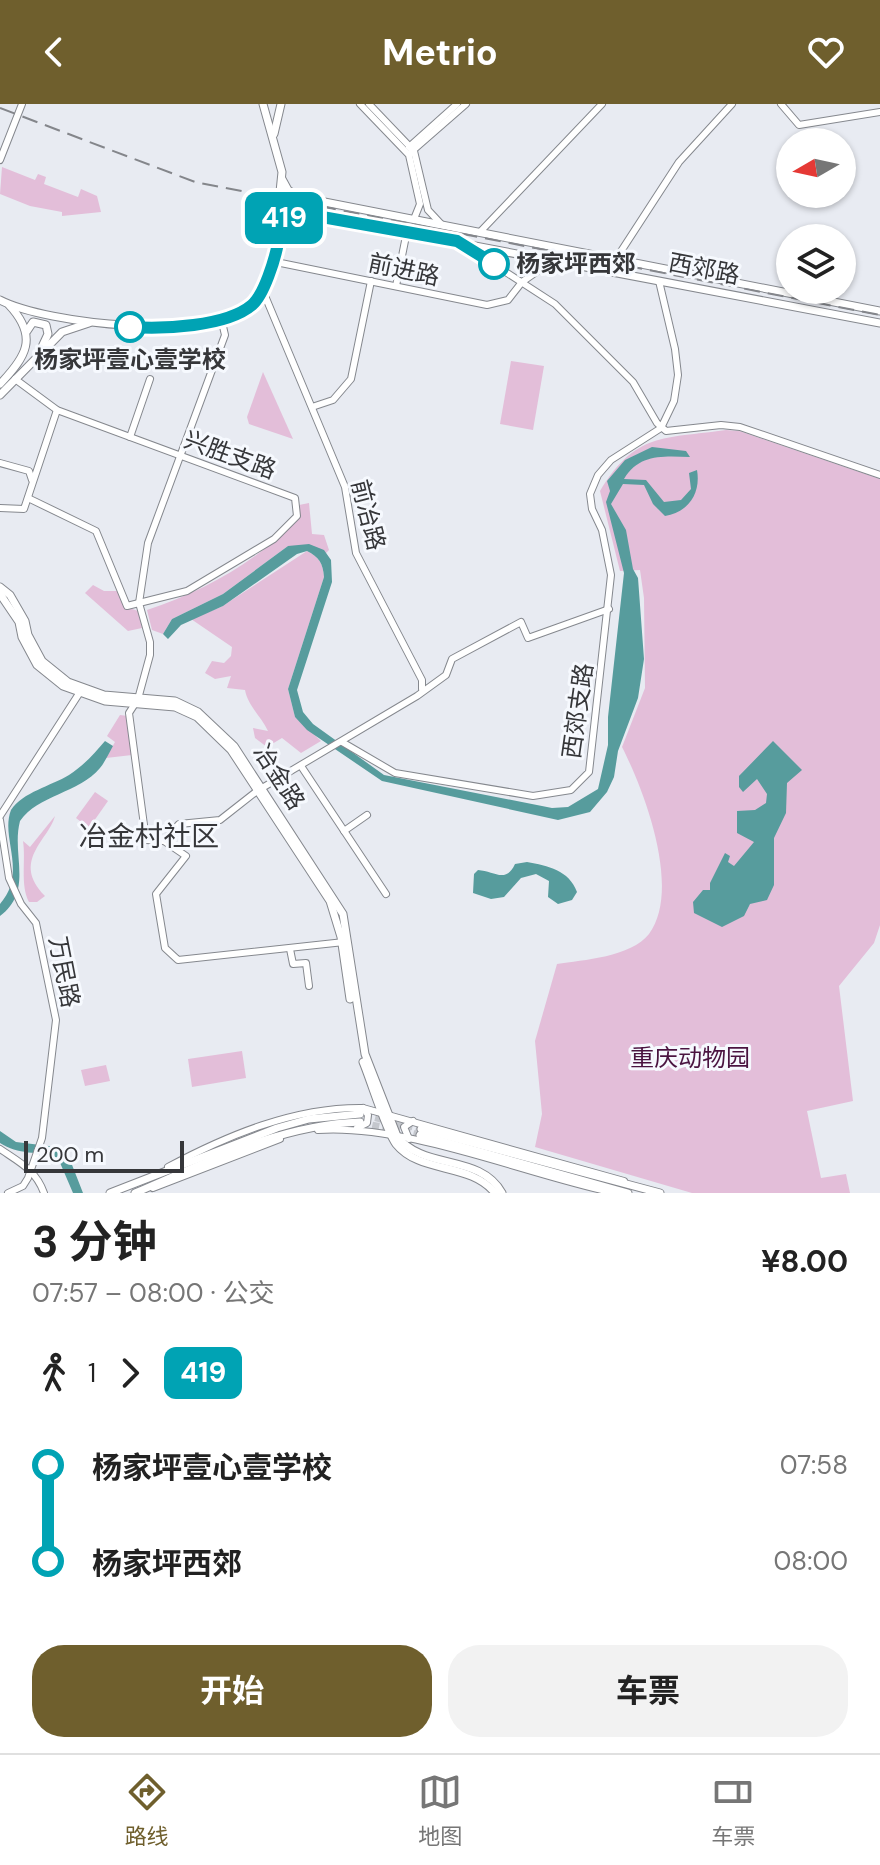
<!DOCTYPE html>
<html lang="zh">
<head>
<meta charset="utf-8">
<style>
	:root { --surface:#fff; --page:#f2f2f2; --text:#222; --muted:#767676; --line:#e0e0e0; --accent:#6f5f2d }
	body { margin:0; font-family:"DM Sans","Noto Sans SC",sans-serif; background:var(--page); color:var(--text); height:100vh; display:flex; flex-direction:column; font-size:30px; white-space:nowrap }
	* { box-sizing:border-box; margin:0 }
	p { font-size:26px; color:var(--muted) }
	.icon { flex:none; width:44px; height:44px; fill:none; stroke:currentColor; stroke-width:2; stroke-linecap:round; stroke-linejoin:round }
	.map { position:relative; height:1089px; overflow:hidden }
	.sheet { display:flex; flex-direction:column; background:var(--surface); flex:1 }
	.sheet>* { flex:none }
	.badge { padding:0 16px; border-radius:12px; font-size:28px; line-height:52px }
	.needle { width:52px; rotate:261deg }
	.controls { position:absolute; left:776px; top:24px; display:grid; gap:16px }
	.controls a { display:grid; place-items:center; width:80px; height:80px; border-radius:50%; background:var(--surface); box-shadow:0 2px 6px #0004; font-size:40px }
	.scale { position:absolute; left:24px; bottom:20px; width:160px; box-sizing:border-box; padding-left:8px; border:4px solid #36373a; border-top:0; font-size:22px; line-height:28px; white-space:nowrap; color:#36373a; -webkit-text-stroke:6px #f6f9fe; paint-order:stroke }
	.map>.badge { position:absolute; translate:-50% -50%; box-shadow:0 0 0 4px #fff }
	.legs { display:flex; align-items:center; gap:12px; height:88px; padding:0 32px; font-size:26px }
	.legs p { margin-inline-start:auto }
	.summary { display:flex; align-items:center; justify-content:space-between; height:136px; padding:0 32px }
	h1 { font-size:44px; font-weight:700; line-height:60px }
	.button { display:flex; gap:16px; margin-top:auto; padding:16px 32px }
	.button a { flex:1; height:92px; border-radius:32px; background:var(--accent); color:#fff; font-size:32px; font-weight:700; line-height:92px; text-align:center }
	.button a+a { background:var(--page); color:var(--text) }
	ul { padding:0 32px; list-style:none }
	li { display:flex; align-items:center; gap:28px; height:96px; font-size:30px }
	li i { display:grid; place-items:center; width:12px; height:100%; margin:0 10px; background:currentColor }
	li i::after { content:''; width:20px; height:20px; margin:-10px; border:6px solid; border-radius:50%; background:var(--surface) }
	li p { margin-inline-start:auto }
	li:first-child i { background:linear-gradient(#0000 50%,currentColor 0) }
	li:last-child i { background:linear-gradient(currentColor 50%,#0000 0) }
	header { display:flex; justify-content:space-between; align-items:center; height:104px; padding:0 32px; background:var(--accent); color:#fff; font-size:36px; font-weight:700 }
	.dock { display:flex; justify-content:space-around; align-items:center; height:112px; border-top:2px solid var(--line); background:var(--surface); font-size:22px; color:var(--muted) }
	.dock a { display:grid; justify-items:center; gap:4px }
	.dock .selected { color:var(--accent) }
	.map>svg:first-child { display:block }
	.green { fill:#e3bed9 }
	.water { fill:#579c9d }
	.lines { fill:none; stroke-linecap:round; stroke-linejoin:round }
	.major-tunnel { stroke:#c4c7cd; stroke-width:7; stroke-dasharray:7 3.5; stroke-linecap:butt }
	.minor-casing { stroke:#85888e; stroke-width:8 }
	.major-casing { stroke:#85888e; stroke-width:9 }
	.minor { stroke:#fff; stroke-width:6 }
	.major { stroke:#fff; stroke-width:7 }
	.rail { stroke:#84868b; stroke-width:2; stroke-dasharray:16 8; stroke-linecap:butt }
	.line-1-casing { stroke:#fff; stroke-width:18 }
	.line-1 { stroke:#00a3b4; stroke-width:12 }
	.stop-1-dot { fill:#fff; stroke:#00a3b4; stroke-width:4 }
	.labels { text-anchor:middle; stroke-width:6; stroke-linejoin:round; paint-order:stroke }
	.stop-label { font-size:24px; font-weight:bold; fill:#36373a; stroke:#f6f9fe; text-anchor:start }
	.street-label { font-size:24px; fill:#36373a; stroke:#f6f9fe }
	.park-label { font-size:24px; fill:#4a1340; stroke:#f6f9fe }
	.quarter-label { font-size:28px; fill:#36373a; stroke:#f6f9fe }
</style>
</head>
<body>
<header><svg class="icon" aria-label="back" viewBox="0 0 24 24"><path d="M15 5l-7 7 7 7"/></svg>Metrio<svg class="icon" aria-label="heart" viewBox="0 0 24 24"><path d="M12 20l-8-8c-3-5 5-10 8-4 3-6 11-1 8 4z"/></svg></header>
<div class="map">
<svg width="880" height="1089" viewBox="0 0 880 1089">
	<rect width="100%" height="100%" fill="#e8ebf2"/>
	<g class="green">
		<path d="M2,63L35,76L38,70L46,73L44,80L78,93L81,85L97,92L101,108L62,112V108L30,102L0,90Z"/>
		<path d="M511,257L544,262L533,326L500,320Z"/>
		<path d="M263,268L293,335L249,320L247,313Z"/>
		<path d="M726,326L739,327L880,375V821L874,839L839,882L853,997L807,1007L821,1074L846,1070L850,1089H692L535,1043L542,1010L535,937L557,860C583,856 631,853 649,830C682,785 644,686 622,643L645,584L644,494L640,466L620,467L600,387C636,328 663,335 726,326Z"/>
		<path d="M309,399L312,430L324,431L329,446L326,449L288,442L223,490L172,515L163,530L152,526L147,506C204,488 258,456 300,414L299,401Z"/>
		<path d="M307,447C319,453 323,459 324,473L288,585L295,613L321,637L301,649L282,634L267,643L255,634L253,624L268,627C261,612 248,602 245,586L227,584L231,572L215,575L205,569L212,557L224,559L231,552L232,543L191,515L221,503Z"/>
		<path d="M93,481L104,487H117L124,502L138,507L142,524L128,527L85,489Z"/>
		<path d="M120,611L128,612L132,651L106,654L115,638L107,632Z"/>
		<path d="M95,688L108,697L89,724L76,714Z"/>
		<path d="M55,712C48,737 11,757 45,792L37,798H29C20,781 26,756 23,737L30,743Z"/>
		<path d="M242,947L246,974L192,983L188,955Z"/>
		<path d="M106,961L110,977L85,982L81,966Z"/>
	</g>
	<g class="water">
		<path d="M652,343L686,347L690,353C662,352 639,350 624,375L646,376L664,398L681,396L691,385L689,369L697,366C701,389 689,408 665,412L653,400L644,381L623,380L611,400L626,426L633,465L638,474L644,555L638,594L618,647L614,673L607,688L590,708L558,716L382,677L307,626L295,613L288,585L324,473C323,459 319,453 307,447L297,450L223,502L181,521L168,535L163,530L172,515L223,490L288,442L309,440L324,446L331,456L332,478L297,586L303,608L313,620L384,671L552,704L568,703L598,685L608,641V613L624,469L606,398L610,387L607,377L625,356Z"/>
		<path d="M105,637L113,642C109,649 105,658 100,664C79,689 38,691 20,717C11,751 34,786 0,812V800C28,768 0,734 11,706C23,688 51,682 69,671C83,662 94,650 105,637Z"/>
		<path d="M773,637L802,666L787,679L786,709L774,734V781L767,796L750,800L744,812L722,823L694,809L693,798L703,786H710V779L725,749L730,752L728,758L734,762L754,738L737,729V707L755,706L766,699L767,690L757,675L743,688L739,683V672Z"/>
		<path d="M527,758C548,762 569,766 577,788L572,796L558,800L548,793L549,777L536,770L521,774L504,793L491,795L473,789L474,770L478,766C494,767 506,780 515,760Z"/>
		<path d="M0,1027L16,1038L57,1043L67,1048L83,1089H73L58,1054C38,1047 18,1051 0,1039Z"/>
	</g>
	<g class="lines">
		<g class="major-tunnel">
			<path d="M365,1011L421,1025"/>
			<path d="M362,1019L420,1031"/>
		</g>
		<defs>
			<g id="minor">
				<path d="M360,0L409,51L420,100L414,115"/>
				<path d="M369,0L414,47L428,106L442,121"/>
				<path d="M781,0L799,21L880,8"/>
				<path d="M409,43L457,0"/>
				<path d="M411,48L466,0"/>
				<path d="M0,56L22,0"/>
				<path d="M480,128L602,0"/>
				<path d="M464,141L555,200L633,278L657,319L666,327L721,321L740,323L880,371"/>
				<path d="M271,157L487,201L508,196L522,178L552,157"/>
				<path d="M613,169L616,155L679,58L732,0"/>
				<path d="M396,182L407,127"/>
				<path d="M263,187L345,383L356,449L422,576V585"/>
				<path d="M221,214L225,231L148,439L139,499L150,538V551L138,595L129,609L146,736L164,737L179,720L220,716L257,687L417,592L446,571L452,555L521,518L528,534L609,505"/>
				<path d="M15,275L57,306L295,394L297,412L274,435L187,487L127,502L96,427L28,394"/>
				<path d="M312,303L333,296L351,275L371,177"/>
				<path d="M130,333L150,275"/>
				<path d="M0,359L29,367L32,376"/>
				<path d="M0,404L24,405L57,306"/>
				<path d="M342,638L395,669L533,692L571,686L589,668L611,471L602,426L592,405L590,390L598,371L611,356L661,324L674,297L678,271L675,245L659,177"/>
				<path d="M301,662L386,790"/>
				<path d="M0,712L82,585"/>
				<path d="M0,716L9,774L21,800L36,819L56,916L42,1034L28,1074L23,1082L8,1089"/>
				<path d="M344,727L367,711"/>
				<path d="M164,737L186,752L156,790L165,844L178,856L344,838"/>
				<path d="M290,845L293,860L306,859L309,882"/>
				<path d="M357,1024L367,1019L368,1011L363,1004"/>
				<path d="M318,1026C409,1020 524,1070 615,1089"/>
				<path d="M409,1035L404,1023L413,1017"/>
				<path d="M0,1045C19,1058 36,1066 44,1089"/>
				<path d="M168,1063C228,1031 295,1003 363,1004L624,1077"/>
				<path d="M153,1084L280,1035"/>
			</g>
			<g id="major">
				<path d="M263,0L282,68L276,127"/>
				<path d="M274,30L281,0"/>
				<path d="M282,75L288,86L299,93L880,207"/>
				<path d="M296,108L287,100L289,95L297,93"/>
				<path d="M271,157L283,116L296,108L880,219"/>
				<path d="M0,196C46,220 212,238 253,200C266,188 268,170 271,155"/>
				<path d="M27,227L33,218L46,221L48,230L41,245"/>
				<path d="M0,280C26,253 39,233 9,201"/>
				<path d="M0,291L62,228L89,219"/>
				<path d="M0,483L10,491L25,517L28,531L42,557L68,578L104,591L175,597L198,608L234,642L343,810L365,950L397,1032C423,1067 480,1049 502,1089"/>
				<path d="M0,490L19,518L22,533L37,561L63,582L105,597L175,603L197,613L231,646L330,797L341,833L350,895"/>
				<path d="M363,958C371,977 386,1027 396,1040C420,1070 470,1058 495,1089"/>
				<path d="M421,1025L660,1089"/>
				<path d="M420,1031L628,1089"/>
				<path d="M110,1089L277,1024L309,1015L360,1010"/>
				<path d="M135,1089C208,1058 279,1021 360,1018"/>
			</g>
		</defs>
		<use href="#minor" class="minor-casing"/>
		<use href="#major" class="major-casing"/>
		<use href="#minor" class="minor"/>
		<use href="#major" class="major"/>
		<path class="rail" d="M0,4L195,78L880,211"/>
	</g>
	<g class="lines">
		<defs>
			<path id="line-1" d="M130,223C163,225 226,223 252,201C264,191 275,155 278,139C281,126 281,113 294,108L457,137L494,160"/>
		</defs>
		<use href="#line-1" class="line-1-casing"/>
		<use href="#line-1" class="line-1"/>
	</g>
	<g class="stop-1-dot">
		<circle cx="494" cy="160" r="14"/>
		<circle cx="130" cy="223" r="14"/>
	</g>
	<g class="labels">
		<g class="stop-label">
			<text x="516" y="168">杨家坪西郊</text>
			<text x="130" y="264" text-anchor="middle">杨家坪壹心壹学校</text>
		</g>
		<g class="street-label">
			<text transform="translate(704 165) rotate(11)" y="8">西郊路</text>
			<text transform="translate(404 166) rotate(12)" y="8">前进路</text>
			<text transform="translate(230 351) rotate(20)" y="8">兴胜支路</text>
			<text transform="translate(368 411) rotate(76)" y="8">前冶路</text>
			<text transform="translate(578 607) rotate(-82)" y="8">西郊支路</text>
			<text transform="translate(279 673) rotate(57)" y="8">冶金路</text>
			<text transform="translate(64 868) rotate(79)" y="8">万民路</text>
		</g>
		<g class="park-label">
			<text x="690" y="962">重庆动物园</text>
		</g>
		<g class="quarter-label">
			<text x="149" y="742">冶金村社区</text>
		</g>
	</g>
</svg>
<div class="controls">
<a><svg class="needle" viewBox="-14 -14 28 28"><path d="M0-13l5 13h-10z" fill="#e53935"/><path d="M0 13l5-13h-10z" fill="#767676"/></svg></a>
<a><svg class="icon" aria-label="layers" viewBox="0 0 24 24"><path d="M12 4l9 5-9 5-9-5zM3 14l9 5 9-5"/></svg></a>
</div>
<div class="scale">200 m</div>
<b class="badge" style="left:284px;top:114px;background:#00a3b4;color:#fff">419</b>
</div>
<section class="sheet">
<div class="summary"><div><h1>3 分钟</h1><p>07:57 – 08:00 · 公交</p></div><b>¥8.00</b></div>
<div class="legs"><svg class="icon" aria-label="walk" viewBox="0 0 24 24"><circle cx="13" cy="4" r="2"/><path d="M13 8l-2 6 4 7M11 14l-3 7M7 12l3-4h3l4 4"/></svg>1<svg class="icon" aria-label="forward" viewBox="0 0 24 24"><path d="M9 5l7 7-7 7"/></svg><b class="badge" style="background:#00a3b4;color:#fff">419</b></div>
<ul>
<li><i style="color:#00a3b4"></i><b>杨家坪壹心壹学校</b><p>07:58</p></li>
<li><i style="color:#00a3b4"></i><b>杨家坪西郊</b><p>08:00</p></li>
</ul>
<div class="button"><a>开始</a><a>车票</a></div>
</section>
<nav class="dock">
<a class="selected"><svg class="icon" aria-label="directions" viewBox="0 0 24 24"><path d="M12 3l9 9-9 9-9-9zM9 14v-3h6M13 9l2 2-2 2"/></svg>路线</a>
<a><svg class="icon" aria-label="map" viewBox="0 0 24 24"><path d="M3 6l6-2 6 2 6-2v14l-6 2-6-2-6 2zM9 4v14M15 6v14"/></svg>地图</a>
<a><svg class="icon" aria-label="tickets" viewBox="0 0 24 24"><path d="M3 7h18v10H3zM15 7v10"/></svg>车票</a>
</nav>
</body>
</html>
